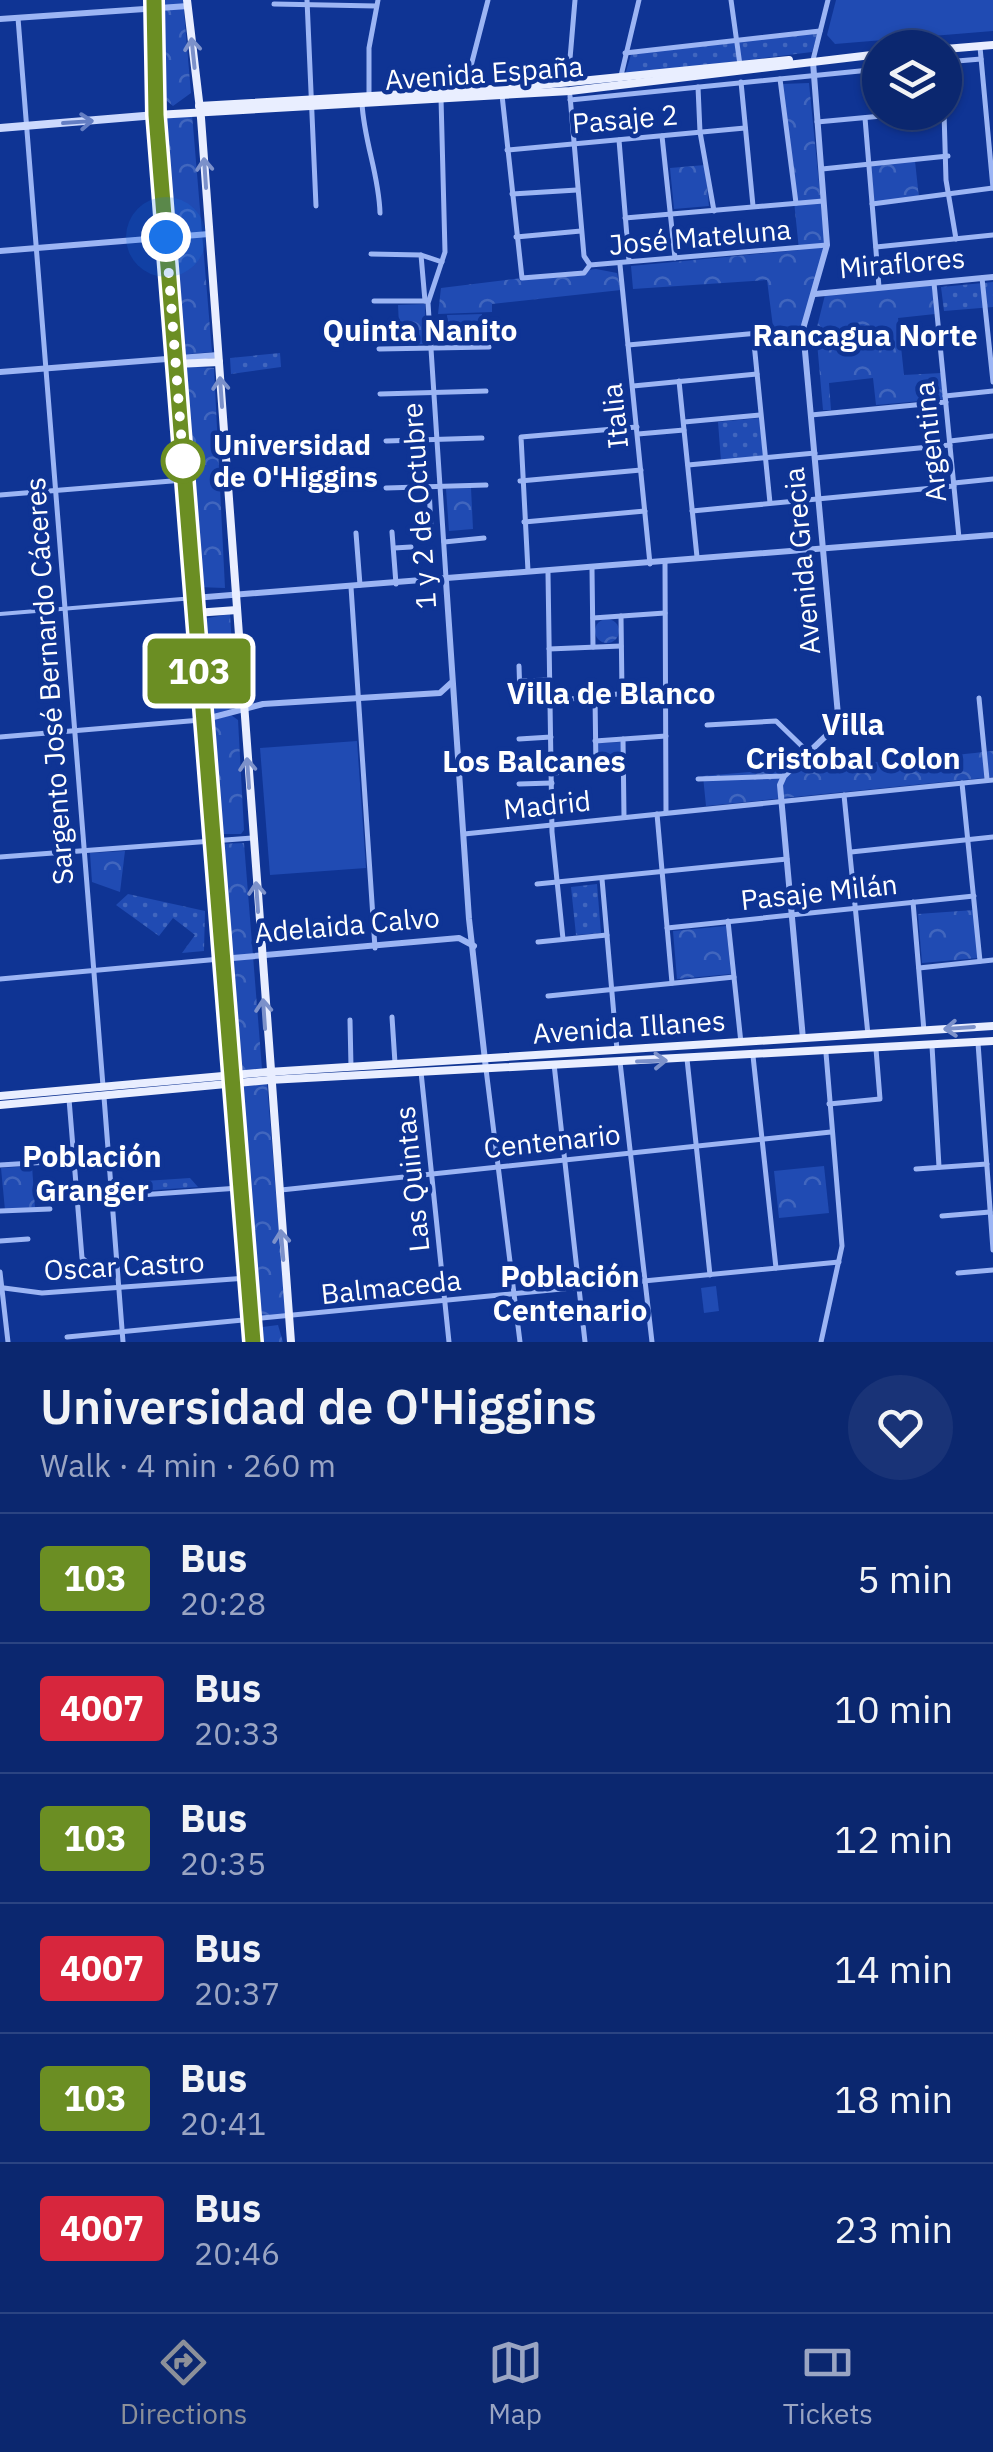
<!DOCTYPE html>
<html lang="en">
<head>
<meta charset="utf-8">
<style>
	:root { --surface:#0b276f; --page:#193377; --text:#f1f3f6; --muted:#9aa5c3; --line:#2b4482; --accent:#8c9099 }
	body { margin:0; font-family:"IBM Plex Sans",sans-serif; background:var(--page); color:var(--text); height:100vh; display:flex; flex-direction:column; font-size:38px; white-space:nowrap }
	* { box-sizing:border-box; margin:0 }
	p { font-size:32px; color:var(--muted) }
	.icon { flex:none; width:55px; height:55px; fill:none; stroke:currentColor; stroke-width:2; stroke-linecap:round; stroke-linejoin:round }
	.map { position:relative; height:1342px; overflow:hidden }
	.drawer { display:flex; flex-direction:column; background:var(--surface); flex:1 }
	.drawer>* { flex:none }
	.badge { padding:0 20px; border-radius:8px; font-size:35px; line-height:65px }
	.buttons { position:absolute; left:862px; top:30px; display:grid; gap:20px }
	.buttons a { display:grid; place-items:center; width:100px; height:100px; border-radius:50%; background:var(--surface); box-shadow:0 2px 8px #0004,0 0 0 2px var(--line); font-size:50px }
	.you { position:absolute; width:50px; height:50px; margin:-25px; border:8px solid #fff; border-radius:50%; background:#1a73e8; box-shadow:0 0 0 15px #1a73e833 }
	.map>.badge { position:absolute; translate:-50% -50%; box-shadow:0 0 0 5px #fff }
	.round { display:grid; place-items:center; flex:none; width:105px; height:105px; border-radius:52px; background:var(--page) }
	.overview { display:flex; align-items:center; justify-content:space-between; height:170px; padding:0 40px }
	h1 { font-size:48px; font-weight:600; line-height:75px }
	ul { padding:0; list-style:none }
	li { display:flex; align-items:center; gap:30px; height:130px; padding:0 40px; border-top:2px solid var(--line) }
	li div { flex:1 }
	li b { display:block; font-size:38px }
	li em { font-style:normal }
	li .badge { min-width:110px; font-weight:700; text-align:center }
	.menu { display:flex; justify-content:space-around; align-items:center; height:140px; border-top:2px solid var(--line); background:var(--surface); font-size:28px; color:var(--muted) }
	.menu a { display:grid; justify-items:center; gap:5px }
	.menu .current { color:var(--accent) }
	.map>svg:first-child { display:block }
	.grass { fill:url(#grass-dots) }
	.park { fill:url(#park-crowns) }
	.pitch { fill:#204bb3 }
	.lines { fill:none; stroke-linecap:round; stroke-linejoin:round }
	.pedestrian { stroke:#9cb5f4; stroke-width:4 }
	.minor { stroke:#9cb5f4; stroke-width:5 }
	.tertiary { stroke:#9cb5f4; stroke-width:6 }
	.secondary { stroke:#ccd9fd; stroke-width:8 }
	.primary { stroke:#e9eeff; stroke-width:8 }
	.oneway { stroke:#7c91ca }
	.oneway2 { stroke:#647ec3 }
	.line-casing { stroke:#fff; stroke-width:22 }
	.line { stroke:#6b8e23; stroke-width:15 }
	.walk { stroke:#fff; stroke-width:10; stroke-dasharray:0 18 }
	.stop-dot { fill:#fff; stroke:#6b8e23; stroke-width:5 }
	.labels { text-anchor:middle; stroke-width:9; stroke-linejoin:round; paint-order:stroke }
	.street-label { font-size:28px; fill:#fff; stroke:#0f3494 }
	.stop-label { font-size:28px; font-weight:bold; fill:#fff; stroke:#0f3494; text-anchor:start }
	.neighbourhood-label { font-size:30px; font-weight:bold; fill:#fff; stroke:#0f3494 }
</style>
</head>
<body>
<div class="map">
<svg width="993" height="1342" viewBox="0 0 993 1342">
	<defs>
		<pattern id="grass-dots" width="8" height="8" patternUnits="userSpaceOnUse" patternTransform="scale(2.5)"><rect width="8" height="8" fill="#204bb3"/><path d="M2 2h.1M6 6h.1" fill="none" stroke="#4166be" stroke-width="1.8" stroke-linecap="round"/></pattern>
		<pattern id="park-crowns" width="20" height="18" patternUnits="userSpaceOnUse" patternTransform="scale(2.5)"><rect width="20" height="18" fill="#204bb3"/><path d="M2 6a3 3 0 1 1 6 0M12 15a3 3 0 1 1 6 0" fill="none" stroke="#4166be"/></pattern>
	</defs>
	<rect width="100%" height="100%" fill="#0f3494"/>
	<g class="grass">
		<path d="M819,29L812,52L625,75L632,51Z"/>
		<path d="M993,282V307L944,311L941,287Z"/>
		<path d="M280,353L281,367L231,374L230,358Z"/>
		<path d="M760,418L763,457L721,461L718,422Z"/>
		<path d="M597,884L601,933L576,935L571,887Z"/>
		<path d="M128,894L205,911L204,951L182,953L195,935L173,918L159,936L116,905Z"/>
		<path d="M190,1178L198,1187L140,1191L145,1181Z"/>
	</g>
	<g class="park">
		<path d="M160,0H183L184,12L191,93L173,106L162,97Z"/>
		<path d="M809,83L825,244L802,326L773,327L767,280L633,289L631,266L799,250L782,84Z"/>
		<path d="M192,114L212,352L178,355L160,117Z"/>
		<path d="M915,161L919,198L874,203L871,165Z"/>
		<path d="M705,165L709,206L674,209L670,168Z"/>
		<path d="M596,269L617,273L621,290L492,304V312L438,314L441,288Z"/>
		<path d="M932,285L935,314L898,318L904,375L941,373L943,399L876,405L873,378L829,383L831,410H823L816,331L825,295Z"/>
		<path d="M425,304L426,344L400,345L398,305Z"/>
		<path d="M179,366L214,368L225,588L197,587Z"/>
		<path d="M471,488L473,529L449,531L446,489Z"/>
		<path d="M230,614L236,708L204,716L197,620Z"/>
		<circle cx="607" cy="631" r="12"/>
		<path d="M231,715L238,720L244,830L241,834H213L207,722Z"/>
		<path d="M621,742L622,766L598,767V743Z"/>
		<path d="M993,751V777L706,806L703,776L796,768L808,757C828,772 960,754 993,751Z"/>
		<path d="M244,843L262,1069L232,1073L214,844Z"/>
		<path d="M125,851L120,892L92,882L90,853Z"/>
		<path d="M974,910L978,958L922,963L918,914Z"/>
		<path d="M726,926L731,974L677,979L673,931Z"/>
		<path d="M267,1084L286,1316L256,1319L236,1087Z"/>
		<path d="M32,1166L35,1208L5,1210L1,1168Z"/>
		<path d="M824,1166L829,1213L779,1218L774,1171Z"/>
		<path d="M278,1325L283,1342H256L255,1328Z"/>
	</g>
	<g class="pitch">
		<path d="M836,0H993V31L835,44L827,35Z"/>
		<path d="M482,314L483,333L448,334L447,315Z"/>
		<path d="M357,741L366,868L270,875L260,748Z"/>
		<path d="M716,1286L719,1311L704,1313L701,1288Z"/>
	</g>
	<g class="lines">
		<path class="pedestrian" d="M0,614L194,598"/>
		<g class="minor">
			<path d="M307,0L316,206"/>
			<path d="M731,0L740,65"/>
			<path d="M274,4L376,6"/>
			<path d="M18,18L103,1086"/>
			<path d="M980,47L993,188"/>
			<path d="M625,53L820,31"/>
			<path d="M813,60L828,0"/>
			<path d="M945,62L981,59"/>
			<path d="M780,79L796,203"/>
			<path d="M620,80L639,0"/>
			<path d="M568,82L575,0"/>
			<path d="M741,82L753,206"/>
			<path d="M698,87L700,132L714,211"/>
			<path d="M465,89L488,0"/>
			<path d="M502,95L522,278L584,273L590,265L827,245"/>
			<path d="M369,96V48L378,0"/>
			<path d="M570,96L584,256L590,265"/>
			<path d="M441,98L445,252L428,303L446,578"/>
			<path d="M570,100L880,69"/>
			<path d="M362,103C364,142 379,174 380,213"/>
			<path d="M944,112L946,180L956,239"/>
			<path d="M865,118L879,287"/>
			<path d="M817,122L925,112"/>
			<path d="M662,136L675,258"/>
			<path d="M619,140L629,261"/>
			<path d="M507,150L745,128"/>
			<path d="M822,169L948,156"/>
			<path d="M512,194L577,190"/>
			<path d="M872,204L993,188"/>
			<path d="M625,218L823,201"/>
			<path d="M516,237L581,231"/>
			<path d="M876,247L993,235"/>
			<path d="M371,254L421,255L425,301"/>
			<path d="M421,255L442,262"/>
			<path d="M620,265L650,564"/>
			<path d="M982,278L993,382"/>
			<path d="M934,283L959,538"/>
			<path d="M374,301H426"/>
			<path d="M753,333L770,503"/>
			<path d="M628,345L803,329"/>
			<path d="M379,349L489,347"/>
			<path d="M679,381L697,557"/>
			<path d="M633,386L757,374"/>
			<path d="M380,394L486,391"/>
			<path d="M945,396L993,391"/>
			<path d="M811,415L946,402"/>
			<path d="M684,422L760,415"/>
			<path d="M638,434L684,430"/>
			<path d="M386,441L482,438"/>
			<path d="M950,441L993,436"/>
			<path d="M815,458L950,445"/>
			<path d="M688,465L815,453"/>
			<path d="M520,481L641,470"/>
			<path d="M954,483L993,479"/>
			<path d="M429,487L431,529"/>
			<path d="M386,488L486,485"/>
			<path d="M0,495L184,480"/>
			<path d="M692,511L954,486"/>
			<path d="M524,522L645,511"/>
			<path d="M392,532L396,584"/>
			<path d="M356,533L360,585"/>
			<path d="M444,542L484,538"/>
			<path d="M394,548L411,547"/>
			<path d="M665,563L666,813"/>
			<path d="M592,569L593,647"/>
			<path d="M528,571L521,437L637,427"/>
			<path d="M548,573L552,832L563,939"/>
			<path d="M351,587L375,948"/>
			<path d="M621,616L622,693"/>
			<path d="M593,618L665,613"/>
			<path d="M549,649L621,646"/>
			<path d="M519,666L520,696"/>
			<path d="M520,681L550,680"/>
			<path d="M595,696L596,770"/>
			<path d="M979,698L987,779"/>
			<path d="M551,701L666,689"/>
			<path d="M707,725L776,721L809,753"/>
			<path d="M0,737L201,720"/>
			<path d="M519,739L551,737"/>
			<path d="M623,739L624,817"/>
			<path d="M595,741L666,736"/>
			<path d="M552,773L623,768"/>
			<path d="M698,779L784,776"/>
			<path d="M962,783L980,961"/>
			<path d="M519,784L552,783"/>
			<path d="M844,795L868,1035"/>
			<path d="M657,814L672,983"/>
			<path d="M464,834L993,780"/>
			<path d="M851,852L993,837"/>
			<path d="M0,857L252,838"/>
			<path d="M602,879L617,1050"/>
			<path d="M537,884L787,859"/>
			<path d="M913,902L924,1031"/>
			<path d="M728,921L741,1043"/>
			<path d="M667,928L974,896"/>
			<path d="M538,942L607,935"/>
			<path d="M919,968L993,960"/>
			<path d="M0,979L220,959"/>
			<path d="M548,996L734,977"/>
			<path d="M392,1017L395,1063"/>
			<path d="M350,1020L351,1067"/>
			<path d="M978,1043L993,1250"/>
			<path d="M932,1046L939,1167"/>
			<path d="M753,1056L776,1268"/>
			<path d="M687,1059L710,1275"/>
			<path d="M620,1062L652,1342"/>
			<path d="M554,1064L585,1342"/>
			<path d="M486,1069L520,1342"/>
			<path d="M421,1072L449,1342"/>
			<path d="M104,1097L123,1342"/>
			<path d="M69,1099L82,1258L90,1265L117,1263"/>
			<path d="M829,1104L880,1099L876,1049"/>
			<path d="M0,1165L49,1162"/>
			<path d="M916,1169L987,1164"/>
			<path d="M281,1190L831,1132"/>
			<path d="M112,1197L239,1188"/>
			<path d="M0,1211L50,1209"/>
			<path d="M942,1216L990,1212"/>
			<path d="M0,1241L28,1239"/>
			<path d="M0,1272L8,1342"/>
			<path d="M958,1273L993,1270"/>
			<path d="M4,1288L42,1293L247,1278"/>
			<path d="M67,1337L839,1262"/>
			<path d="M821,1342L842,1246L826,1053"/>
		</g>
		<g class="tertiary">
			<path d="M0,19L188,6"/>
			<path d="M0,251L209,234"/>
			<path d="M815,294L993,277"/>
			<path d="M0,372L218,355"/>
			<path d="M446,581L469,919L486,1069"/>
			<path d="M194,598L993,535"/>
			<path d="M202,720L263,704L440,693L451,683"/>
			<path d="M221,959L459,938L474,946"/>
			<path d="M803,1039L780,785L784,776L830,732L838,715L803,329L827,245L813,62"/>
		</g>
		<path class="secondary" d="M0,128L156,115"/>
		<g class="primary">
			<path d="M154,0L156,115L253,1342"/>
			<path d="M187,0L201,118L291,1342"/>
			<path d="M945,49L993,45"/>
			<path d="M199,106L511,88L789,60"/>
			<path d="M156,115L570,91L880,54"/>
			<path d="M176,364L219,362"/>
			<path d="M195,613L237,610"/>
			<path d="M0,1096L268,1072L993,1026"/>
			<path d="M0,1105L269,1080L993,1041"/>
		</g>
	</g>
	<defs><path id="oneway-shaft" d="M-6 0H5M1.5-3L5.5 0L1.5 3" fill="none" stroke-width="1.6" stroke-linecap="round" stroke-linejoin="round" transform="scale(2.5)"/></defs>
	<g class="oneway">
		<use href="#oneway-shaft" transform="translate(193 53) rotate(-96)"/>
		<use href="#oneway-shaft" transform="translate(205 173) rotate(-94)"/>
		<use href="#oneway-shaft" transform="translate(221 392) rotate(-94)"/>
		<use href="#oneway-shaft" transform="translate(248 773) rotate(-94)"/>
		<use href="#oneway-shaft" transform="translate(257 897) rotate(-94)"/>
		<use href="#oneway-shaft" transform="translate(264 1014) rotate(-94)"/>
		<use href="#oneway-shaft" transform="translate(959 1028) rotate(176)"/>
		<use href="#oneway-shaft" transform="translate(652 1061) rotate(-2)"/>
		<use href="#oneway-shaft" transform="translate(282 1245) rotate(-95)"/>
	</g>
	<use class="oneway2" href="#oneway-shaft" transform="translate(78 122) rotate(-4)"/>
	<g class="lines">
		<defs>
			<path id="line" d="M154,0L156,115L253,1342"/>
		</defs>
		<use href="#line" class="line-casing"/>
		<use href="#line" class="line"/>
		<path class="walk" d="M166,237L184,472L183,461"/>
	</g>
	<circle class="stop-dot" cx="183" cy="461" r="20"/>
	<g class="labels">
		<g class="street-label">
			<text transform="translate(484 73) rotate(-4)" y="10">Avenida España</text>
			<text transform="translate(625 119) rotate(-5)" y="10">Pasaje 2</text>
			<text transform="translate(700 237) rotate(-5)" y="10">José Mateluna</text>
			<text transform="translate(902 263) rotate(-5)" y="10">Miraflores</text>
			<text transform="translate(615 416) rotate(-96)" y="10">Italia</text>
			<text transform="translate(930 442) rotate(-96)" y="10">Argentina</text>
			<text transform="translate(419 506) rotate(-94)" y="10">1 y 2 de Octubre</text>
			<text transform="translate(802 561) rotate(-95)" y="10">Avenida Grecia</text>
			<text transform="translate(49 681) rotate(-94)" y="10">Sargento José Bernardo Cáceres</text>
			<text transform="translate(547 805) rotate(-6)" y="10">Madrid</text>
			<text transform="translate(819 892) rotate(-6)" y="10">Pasaje Milán</text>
			<text transform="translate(347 925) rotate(-5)" y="10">Adelaida Calvo</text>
			<text transform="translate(629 1027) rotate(-4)" y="10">Avenida Illanes</text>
			<text transform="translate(552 1141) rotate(-6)" y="10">Centenario</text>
			<text transform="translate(412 1179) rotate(-96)" y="10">Las Quintas</text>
			<text transform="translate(124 1266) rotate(-3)" y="10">Oscar Castro</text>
			<text transform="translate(391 1287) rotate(-6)" y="10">Balmaceda</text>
		</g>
		<g class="stop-label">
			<text x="213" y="455">Universidad<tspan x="213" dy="32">de O'Higgins</tspan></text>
		</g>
		<g class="neighbourhood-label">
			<text x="420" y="341">Quinta Nanito</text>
			<text x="865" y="346">Rancagua Norte</text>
			<text x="611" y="704">Villa de Blanco</text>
			<text x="853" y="735">Villa<tspan x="853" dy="34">Cristobal Colon</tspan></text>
			<text x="534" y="772">Los Balcanes</text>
			<text x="92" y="1167">Población<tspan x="92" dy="34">Granger</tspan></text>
			<text x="570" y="1287">Población<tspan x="570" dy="34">Centenario</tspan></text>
		</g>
	</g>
</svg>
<div class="buttons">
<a><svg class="icon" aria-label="layers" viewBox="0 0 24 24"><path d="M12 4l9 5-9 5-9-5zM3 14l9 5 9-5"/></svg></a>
</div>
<div class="you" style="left:166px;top:237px"></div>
<b class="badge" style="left:199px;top:671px;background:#6b8e23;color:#fff">103</b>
</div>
<section class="drawer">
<div class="overview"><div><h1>Universidad de O'Higgins</h1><p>Walk · 4 min · 260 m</p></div><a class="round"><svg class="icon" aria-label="heart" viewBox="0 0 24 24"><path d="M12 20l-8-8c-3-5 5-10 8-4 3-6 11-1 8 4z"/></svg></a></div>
<ul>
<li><span class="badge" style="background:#6b8e23;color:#fff">103</span><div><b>Bus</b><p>20:28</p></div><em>5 min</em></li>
<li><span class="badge" style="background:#d7263d;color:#fff">4007</span><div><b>Bus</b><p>20:33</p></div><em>10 min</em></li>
<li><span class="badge" style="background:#6b8e23;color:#fff">103</span><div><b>Bus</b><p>20:35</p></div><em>12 min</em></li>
<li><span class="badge" style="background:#d7263d;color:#fff">4007</span><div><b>Bus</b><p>20:37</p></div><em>14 min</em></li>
<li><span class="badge" style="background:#6b8e23;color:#fff">103</span><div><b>Bus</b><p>20:41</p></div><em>18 min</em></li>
<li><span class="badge" style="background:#d7263d;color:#fff">4007</span><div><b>Bus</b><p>20:46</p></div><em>23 min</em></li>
</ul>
</section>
<nav class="menu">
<a class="current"><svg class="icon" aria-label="directions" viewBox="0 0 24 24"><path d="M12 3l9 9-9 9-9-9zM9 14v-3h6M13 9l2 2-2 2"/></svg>Directions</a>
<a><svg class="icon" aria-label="map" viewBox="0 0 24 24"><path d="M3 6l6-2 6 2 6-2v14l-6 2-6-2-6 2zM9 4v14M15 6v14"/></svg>Map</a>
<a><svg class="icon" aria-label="tickets" viewBox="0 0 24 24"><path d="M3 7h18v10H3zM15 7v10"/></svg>Tickets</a>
</nav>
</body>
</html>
